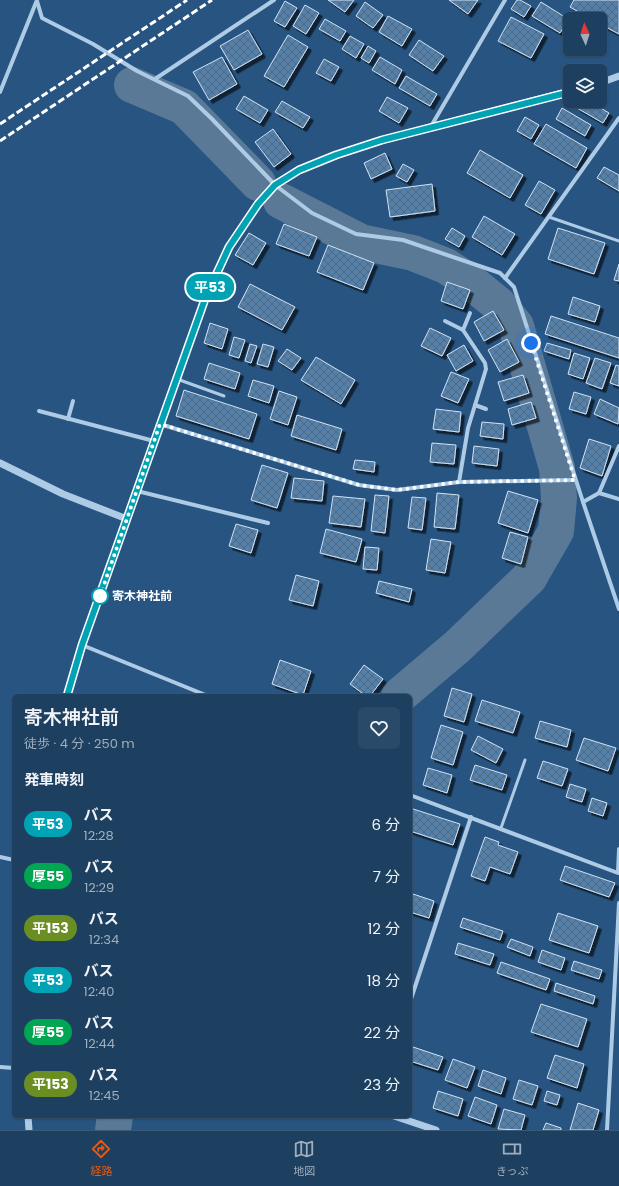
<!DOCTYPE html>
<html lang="ja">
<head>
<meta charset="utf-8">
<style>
	:root { --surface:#1d3f60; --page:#2a4a69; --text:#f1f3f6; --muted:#a0afbd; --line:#3b5875; --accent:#ea580c }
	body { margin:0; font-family:Poppins,"Noto Sans JP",sans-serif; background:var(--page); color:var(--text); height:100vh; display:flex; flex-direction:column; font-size:15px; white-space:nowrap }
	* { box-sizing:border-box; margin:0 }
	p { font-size:13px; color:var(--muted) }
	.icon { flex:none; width:22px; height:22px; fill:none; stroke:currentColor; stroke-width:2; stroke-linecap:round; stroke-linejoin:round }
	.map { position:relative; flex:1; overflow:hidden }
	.drawer { position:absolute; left:12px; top:694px; width:400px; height:424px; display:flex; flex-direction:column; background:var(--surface); border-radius:6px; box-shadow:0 1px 3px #0004,0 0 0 1px var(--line) }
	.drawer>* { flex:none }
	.badge { padding:0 8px; border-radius:13px; font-size:14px; line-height:26px }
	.needle { width:26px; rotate:356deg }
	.controls { position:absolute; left:563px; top:12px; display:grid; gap:8px }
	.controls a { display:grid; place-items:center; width:44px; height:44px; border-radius:6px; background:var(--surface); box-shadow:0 1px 3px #0004,0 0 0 1px var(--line); font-size:20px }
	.you { position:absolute; width:20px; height:20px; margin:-10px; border:3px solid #fff; border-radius:50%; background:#1a73e8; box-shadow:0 0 0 6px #1a73e833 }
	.map>.badge { position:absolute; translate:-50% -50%; box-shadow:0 0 0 2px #fff }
	h2 { padding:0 12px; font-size:15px; line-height:36px }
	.round { display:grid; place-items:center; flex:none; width:42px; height:42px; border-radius:6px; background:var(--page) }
	.summary { display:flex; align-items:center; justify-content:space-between; height:68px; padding:0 12px }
	h1 { font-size:19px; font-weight:600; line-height:30px }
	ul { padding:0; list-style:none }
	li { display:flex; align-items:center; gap:12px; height:52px; padding:0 12px }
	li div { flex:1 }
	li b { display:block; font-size:15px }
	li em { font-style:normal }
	li .badge { min-width:44px; font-weight:700; text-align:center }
	.dock { display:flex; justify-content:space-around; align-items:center; height:56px; border-top:1px solid var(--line); background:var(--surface); font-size:11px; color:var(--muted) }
	.dock a { display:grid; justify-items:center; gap:2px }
	.dock .on { color:var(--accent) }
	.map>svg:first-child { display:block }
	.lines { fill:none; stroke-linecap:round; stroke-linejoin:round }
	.river { stroke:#597997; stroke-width:36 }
	.building { fill:url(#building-cross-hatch); stroke:#d1e3f5; filter:url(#shadow) }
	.service { stroke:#aecbe6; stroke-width:3 }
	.minor { stroke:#aecbe6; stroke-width:4 }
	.tertiary { stroke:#aecbe6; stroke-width:7 }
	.rail { stroke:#fff; stroke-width:3; stroke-dasharray:7 3; stroke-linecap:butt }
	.line-casing { stroke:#fff; stroke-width:9 }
	.line { stroke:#00a3b4; stroke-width:6 }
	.walk { stroke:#fff; stroke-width:4; stroke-dasharray:0 7.2 }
	.stop-dot { fill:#fff; stroke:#00a3b4; stroke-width:2 }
	.labels { text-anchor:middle; stroke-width:4; stroke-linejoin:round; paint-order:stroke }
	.stop-label { font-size:12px; font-weight:bold; fill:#fff; stroke:#275480; text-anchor:start }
</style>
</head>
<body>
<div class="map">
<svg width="619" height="1130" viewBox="0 0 619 1130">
	<defs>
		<pattern id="building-cross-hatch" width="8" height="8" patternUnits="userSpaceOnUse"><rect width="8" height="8" fill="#5480aa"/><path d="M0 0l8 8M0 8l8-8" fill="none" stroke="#506980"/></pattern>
		<filter id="shadow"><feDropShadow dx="3.5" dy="3.5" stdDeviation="0" flood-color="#0009"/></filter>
	</defs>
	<rect width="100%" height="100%" fill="#275480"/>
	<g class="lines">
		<g class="river">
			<path d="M132,85L184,107L258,183"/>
			<path d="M281,201L361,242L413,253L446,266L472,283L498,304L516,326L557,468L559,498L556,531L529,578L458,646L399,696"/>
			<path d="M113,1130L115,1116"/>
		</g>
	</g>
	<g class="building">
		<path d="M328,0H354L345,12Z"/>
		<path d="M449,0H478L468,14Z"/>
		<path d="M517,0H520L531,6L524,17L511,9Z"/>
		<path d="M574,0H619V34L600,24V19H591L570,7Z"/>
		<path d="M285,1L297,8L285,27L274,21Z"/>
		<path d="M365,2L383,15L373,28L356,16Z"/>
		<path d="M541,2L568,19L560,33L532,16Z"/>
		<path d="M305,5L319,13L306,34L293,26Z"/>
		<path d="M388,16L412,29L402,46L379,32Z"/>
		<path d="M511,17L544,34L531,58L498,41Z"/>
		<path d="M325,19L346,31L340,41L319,29Z"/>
		<path d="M248,30L262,54L234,70L220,46Z"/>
		<path d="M288,35L308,47L284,87L264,76Z"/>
		<path d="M350,36L364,44L356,58L342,49Z"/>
		<path d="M419,40L444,56L433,71L409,55Z"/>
		<path d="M368,46L376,51L369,63L361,58Z"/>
		<path d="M222,57L237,84L209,100L193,72Z"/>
		<path d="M380,57L402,70L395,84L372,70Z"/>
		<path d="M324,59L339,67L331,81L316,73Z"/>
		<path d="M406,76L437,94L430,106L399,88Z"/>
		<path d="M244,96L268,110L260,123L236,109Z"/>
		<path d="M387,97L408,108L399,123L379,111Z"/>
		<path d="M282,101L310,117L303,128L275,112Z"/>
		<path d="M581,101H589L609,113L603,123L577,108Z"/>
		<path d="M562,108L591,125L585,136L556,119Z"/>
		<path d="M525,117L539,125L531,139L517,131Z"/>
		<path d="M546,124L587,148L576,168L534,144Z"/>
		<path d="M273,129L291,154L274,167L255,142Z"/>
		<path d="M480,150L523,175L510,198L467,173Z"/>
		<path d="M385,153L392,169L371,179L364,163Z"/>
		<path d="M403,164L414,170L407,182L396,176Z"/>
		<path d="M604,167L619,175V191L597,178Z"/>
		<path d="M539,181L555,190L541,214L525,205Z"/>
		<path d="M432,184L435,211L390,217L386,190Z"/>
		<path d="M484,216L515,234L502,255L472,237Z"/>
		<path d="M284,224L317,237L309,256L276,244Z"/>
		<path d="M452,228L465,236L459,247L445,239Z"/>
		<path d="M558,228L605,243L594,274L548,259Z"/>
		<path d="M249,233L266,243L253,265L235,255Z"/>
		<path d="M328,245L374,263L363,290L317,272Z"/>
		<path d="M619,264V281L614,280Z"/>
		<path d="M447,282L470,290L463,309L441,301Z"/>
		<path d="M250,284L295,307L282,330L238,307Z"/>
		<path d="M573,297L600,306L595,322L568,314Z"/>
		<path d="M493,311L504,330L484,341L474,322Z"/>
		<path d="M551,316L619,338V358L545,334Z"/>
		<path d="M210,323L228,329L222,349L204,343Z"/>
		<path d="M430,328L451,338L442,356L421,346Z"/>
		<path d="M234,337L245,340L239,358L229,355Z"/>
		<path d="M507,339L519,362L500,372L488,350Z"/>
		<path d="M547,343L571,350L569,359L544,351Z"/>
		<path d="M250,344L257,346L251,363L245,361Z"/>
		<path d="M263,344L274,347L268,367L257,364Z"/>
		<path d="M464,345L473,361L456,371L447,355Z"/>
		<path d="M287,349L301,358L292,370L278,361Z"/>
		<path d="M574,353L590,358L583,379L568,374Z"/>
		<path d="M316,357L355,380L341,404L301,380Z"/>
		<path d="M595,358L611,363L602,389L586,383Z"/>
		<path d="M209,363L240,373L235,389L204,379Z"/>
		<path d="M616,365L619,366V386L610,383Z"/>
		<path d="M451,372L469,379L458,403L441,396Z"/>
		<path d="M523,375L529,393L504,401L498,382Z"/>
		<path d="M253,380L274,386L269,403L248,396Z"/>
		<path d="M184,390L257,414L249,439L176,416Z"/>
		<path d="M279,391L297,397L288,425L270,419Z"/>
		<path d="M574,392L591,397L586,414L569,409Z"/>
		<path d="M600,399L619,408L618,424L594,414Z"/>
		<path d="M531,402L536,418L512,425L508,409Z"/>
		<path d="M436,409L461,412L459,432L433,429Z"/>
		<path d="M297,415L342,429L336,450L291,436Z"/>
		<path d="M482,422L504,424L503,439L480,436Z"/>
		<path d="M589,439L611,446L602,476L580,468Z"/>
		<path d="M432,443L456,445L454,464L430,462Z"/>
		<path d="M474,446L499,449L497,466L472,463Z"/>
		<path d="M355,460L375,462L374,472L353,469Z"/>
		<path d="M262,465L288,473L277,508L251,500Z"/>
		<path d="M294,478L324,481L322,501L291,498Z"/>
		<path d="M508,491L538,500L528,533L498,523Z"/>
		<path d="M437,493L459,495L455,529L434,527Z"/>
		<path d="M375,495L389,496L385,533L371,531Z"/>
		<path d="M333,496L365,499L361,527L329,523Z"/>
		<path d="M412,497L426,498L422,530L408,528Z"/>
		<path d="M236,524L258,530L251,553L229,546Z"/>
		<path d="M326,529L362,539L356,562L320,553Z"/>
		<path d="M510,532L528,537L521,564L502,558Z"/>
		<path d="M431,539L451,542L445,573L426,570Z"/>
		<path d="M365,547L379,548L377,570L363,569Z"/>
		<path d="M296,575L319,581L313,606L289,600Z"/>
		<path d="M379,581L412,589L409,602L376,593Z"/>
		<path d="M280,660L311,671L303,695L272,684Z"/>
		<path d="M364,665L383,679L370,696H366L350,684Z"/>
		<path d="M452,688L472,694L464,722L444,716Z"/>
		<path d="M482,700L520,712L513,733L475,721Z"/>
		<path d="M540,721L571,730L567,747L535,738Z"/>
		<path d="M441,725L463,732L453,765L431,758Z"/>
		<path d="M478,736L503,749L496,763L471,750Z"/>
		<path d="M584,738L616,748L608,771L576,760Z"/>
		<path d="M543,761L568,769L562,786L537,778Z"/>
		<path d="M475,765L507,775L502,790L470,780Z"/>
		<path d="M428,768L452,775L447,793L423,785Z"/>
		<path d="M570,784L586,789L582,802L566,797Z"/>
		<path d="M592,798L607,803L603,816L588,811Z"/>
		<path d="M410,808L460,824L453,845L410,831Z"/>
		<path d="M485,837L499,842L498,845L518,852L510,874L490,867L485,881L471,876Z"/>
		<path d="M565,866L615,883L609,897L560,880Z"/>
		<path d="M410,893L434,901L429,918L410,912Z"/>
		<path d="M558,913L598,926L589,953L549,940Z"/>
		<path d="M463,918L503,931L500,940L460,927Z"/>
		<path d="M511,939L533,947L530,956L507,947Z"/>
		<path d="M458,943L494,954L490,965L455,954Z"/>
		<path d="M542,950L565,958L561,970L538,962Z"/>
		<path d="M574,961L602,970L599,979L571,970Z"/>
		<path d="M501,962L550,979L546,990L497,973Z"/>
		<path d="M556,983L595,996L593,1004L554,991Z"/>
		<path d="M541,1004L587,1019L578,1047L531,1032Z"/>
		<path d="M410,1046L443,1057L438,1070L410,1061Z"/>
		<path d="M555,1055L584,1064L577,1088L547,1078Z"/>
		<path d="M453,1059L475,1067L467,1088L445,1080Z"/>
		<path d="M483,1070L506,1078L501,1094L478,1086Z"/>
		<path d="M519,1080L538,1086L532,1105L513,1099Z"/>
		<path d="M438,1091L463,1099L458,1116L433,1108Z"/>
		<path d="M547,1091L560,1095L557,1105L544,1101Z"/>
		<path d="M475,1097L497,1105L491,1124L468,1116Z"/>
		<path d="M578,1103L599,1110L593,1130H570Z"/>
		<path d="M504,1109L525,1115L521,1130L498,1129Z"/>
		<path d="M546,1123L561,1128V1130H543Z"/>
	</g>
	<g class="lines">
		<g class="service">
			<path d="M549,217L619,241"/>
			<path d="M177,379L224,396"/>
			<path d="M501,828L525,760"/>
		</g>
		<g class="minor">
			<path d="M37,1L42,18L93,44L137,71L188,96L212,119L275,185L312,213L356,234L403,240L500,273L514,287L583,502L599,493L619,446"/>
			<path d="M155,79L274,0"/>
			<path d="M0,92L37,0"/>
			<path d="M430,128L505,0"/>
			<path d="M505,278L619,118"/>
			<path d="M445,321L463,330L485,363L486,369L468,428L459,482"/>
			<path d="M463,330L470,313"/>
			<path d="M475,405L486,409"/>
			<path d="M39,411L154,441"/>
			<path d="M68,419L73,401"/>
			<path d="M160,424L359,485L397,490L459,482L575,480"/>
			<path d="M137,491L268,523"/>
			<path d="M599,493L619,499"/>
			<path d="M583,502L619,609"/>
			<path d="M82,645L208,696"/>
			<path d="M410,795L618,873L619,849"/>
			<path d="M0,857L14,860"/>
			<path d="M410,1002L471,817"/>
			<path d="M0,1067L14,1068"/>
			<path d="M607,1130L619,903"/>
		</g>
		<g class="tertiary">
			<path d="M600,83L619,76"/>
			<path d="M0,463L63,494L127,519"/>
			<path d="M67,696L82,645L205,299L229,247L258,204L275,185L299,170L336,155L382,140L570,91"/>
			<path d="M28,1116L29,1130"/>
			<path d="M394,1116L436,1130"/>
		</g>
		<g class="rail">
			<path d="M0,124L187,0"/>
			<path d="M0,141L212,0"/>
		</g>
	</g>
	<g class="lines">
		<defs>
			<path id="line" d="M67,696L82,645L205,299L229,247L258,204L275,185L299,170L336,155L382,140L570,92"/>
		</defs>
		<use href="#line" class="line-casing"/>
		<use href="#line" class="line"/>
		<path class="walk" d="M100,596L160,424L359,485L397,490L459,482L575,480L531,343"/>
	</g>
	<circle class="stop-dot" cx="100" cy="596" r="8"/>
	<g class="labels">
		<g class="stop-label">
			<text x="112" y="600">寄木神社前</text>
		</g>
	</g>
</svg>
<div class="controls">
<a><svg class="needle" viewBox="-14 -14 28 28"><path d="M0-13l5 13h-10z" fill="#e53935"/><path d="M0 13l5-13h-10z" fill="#a0afbd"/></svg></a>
<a><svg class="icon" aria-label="layers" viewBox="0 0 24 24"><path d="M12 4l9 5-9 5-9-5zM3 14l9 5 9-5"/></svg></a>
</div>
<div class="you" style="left:531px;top:343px"></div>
<b class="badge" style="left:210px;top:287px;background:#00a3b4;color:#fff">平53</b>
<section class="drawer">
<div class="summary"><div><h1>寄木神社前</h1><p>徒歩 · 4 分 · 250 m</p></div><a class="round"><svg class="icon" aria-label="heart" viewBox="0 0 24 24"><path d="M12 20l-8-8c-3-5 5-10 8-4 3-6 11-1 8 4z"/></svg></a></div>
<h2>発車時刻</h2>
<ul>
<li><span class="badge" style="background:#00a3b4;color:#fff">平53</span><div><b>バス</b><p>12:28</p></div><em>6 分</em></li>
<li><span class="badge" style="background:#00a651;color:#fff">厚55</span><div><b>バス</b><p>12:29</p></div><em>7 分</em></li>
<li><span class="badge" style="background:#6b8e23;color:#fff">平153</span><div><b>バス</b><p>12:34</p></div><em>12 分</em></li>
<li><span class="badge" style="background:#00a3b4;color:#fff">平53</span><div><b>バス</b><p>12:40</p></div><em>18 分</em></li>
<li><span class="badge" style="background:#00a651;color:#fff">厚55</span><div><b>バス</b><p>12:44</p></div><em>22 分</em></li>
<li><span class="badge" style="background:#6b8e23;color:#fff">平153</span><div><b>バス</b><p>12:45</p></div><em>23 分</em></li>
</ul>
</section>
</div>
<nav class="dock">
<a class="on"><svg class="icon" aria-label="directions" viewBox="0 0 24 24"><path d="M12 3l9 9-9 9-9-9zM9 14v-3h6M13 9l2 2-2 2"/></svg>経路</a>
<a><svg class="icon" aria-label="map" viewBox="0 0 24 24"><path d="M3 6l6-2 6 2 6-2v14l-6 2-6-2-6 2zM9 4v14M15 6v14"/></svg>地図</a>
<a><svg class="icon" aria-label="tickets" viewBox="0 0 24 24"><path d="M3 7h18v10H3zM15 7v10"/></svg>きっぷ</a>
</nav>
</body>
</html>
